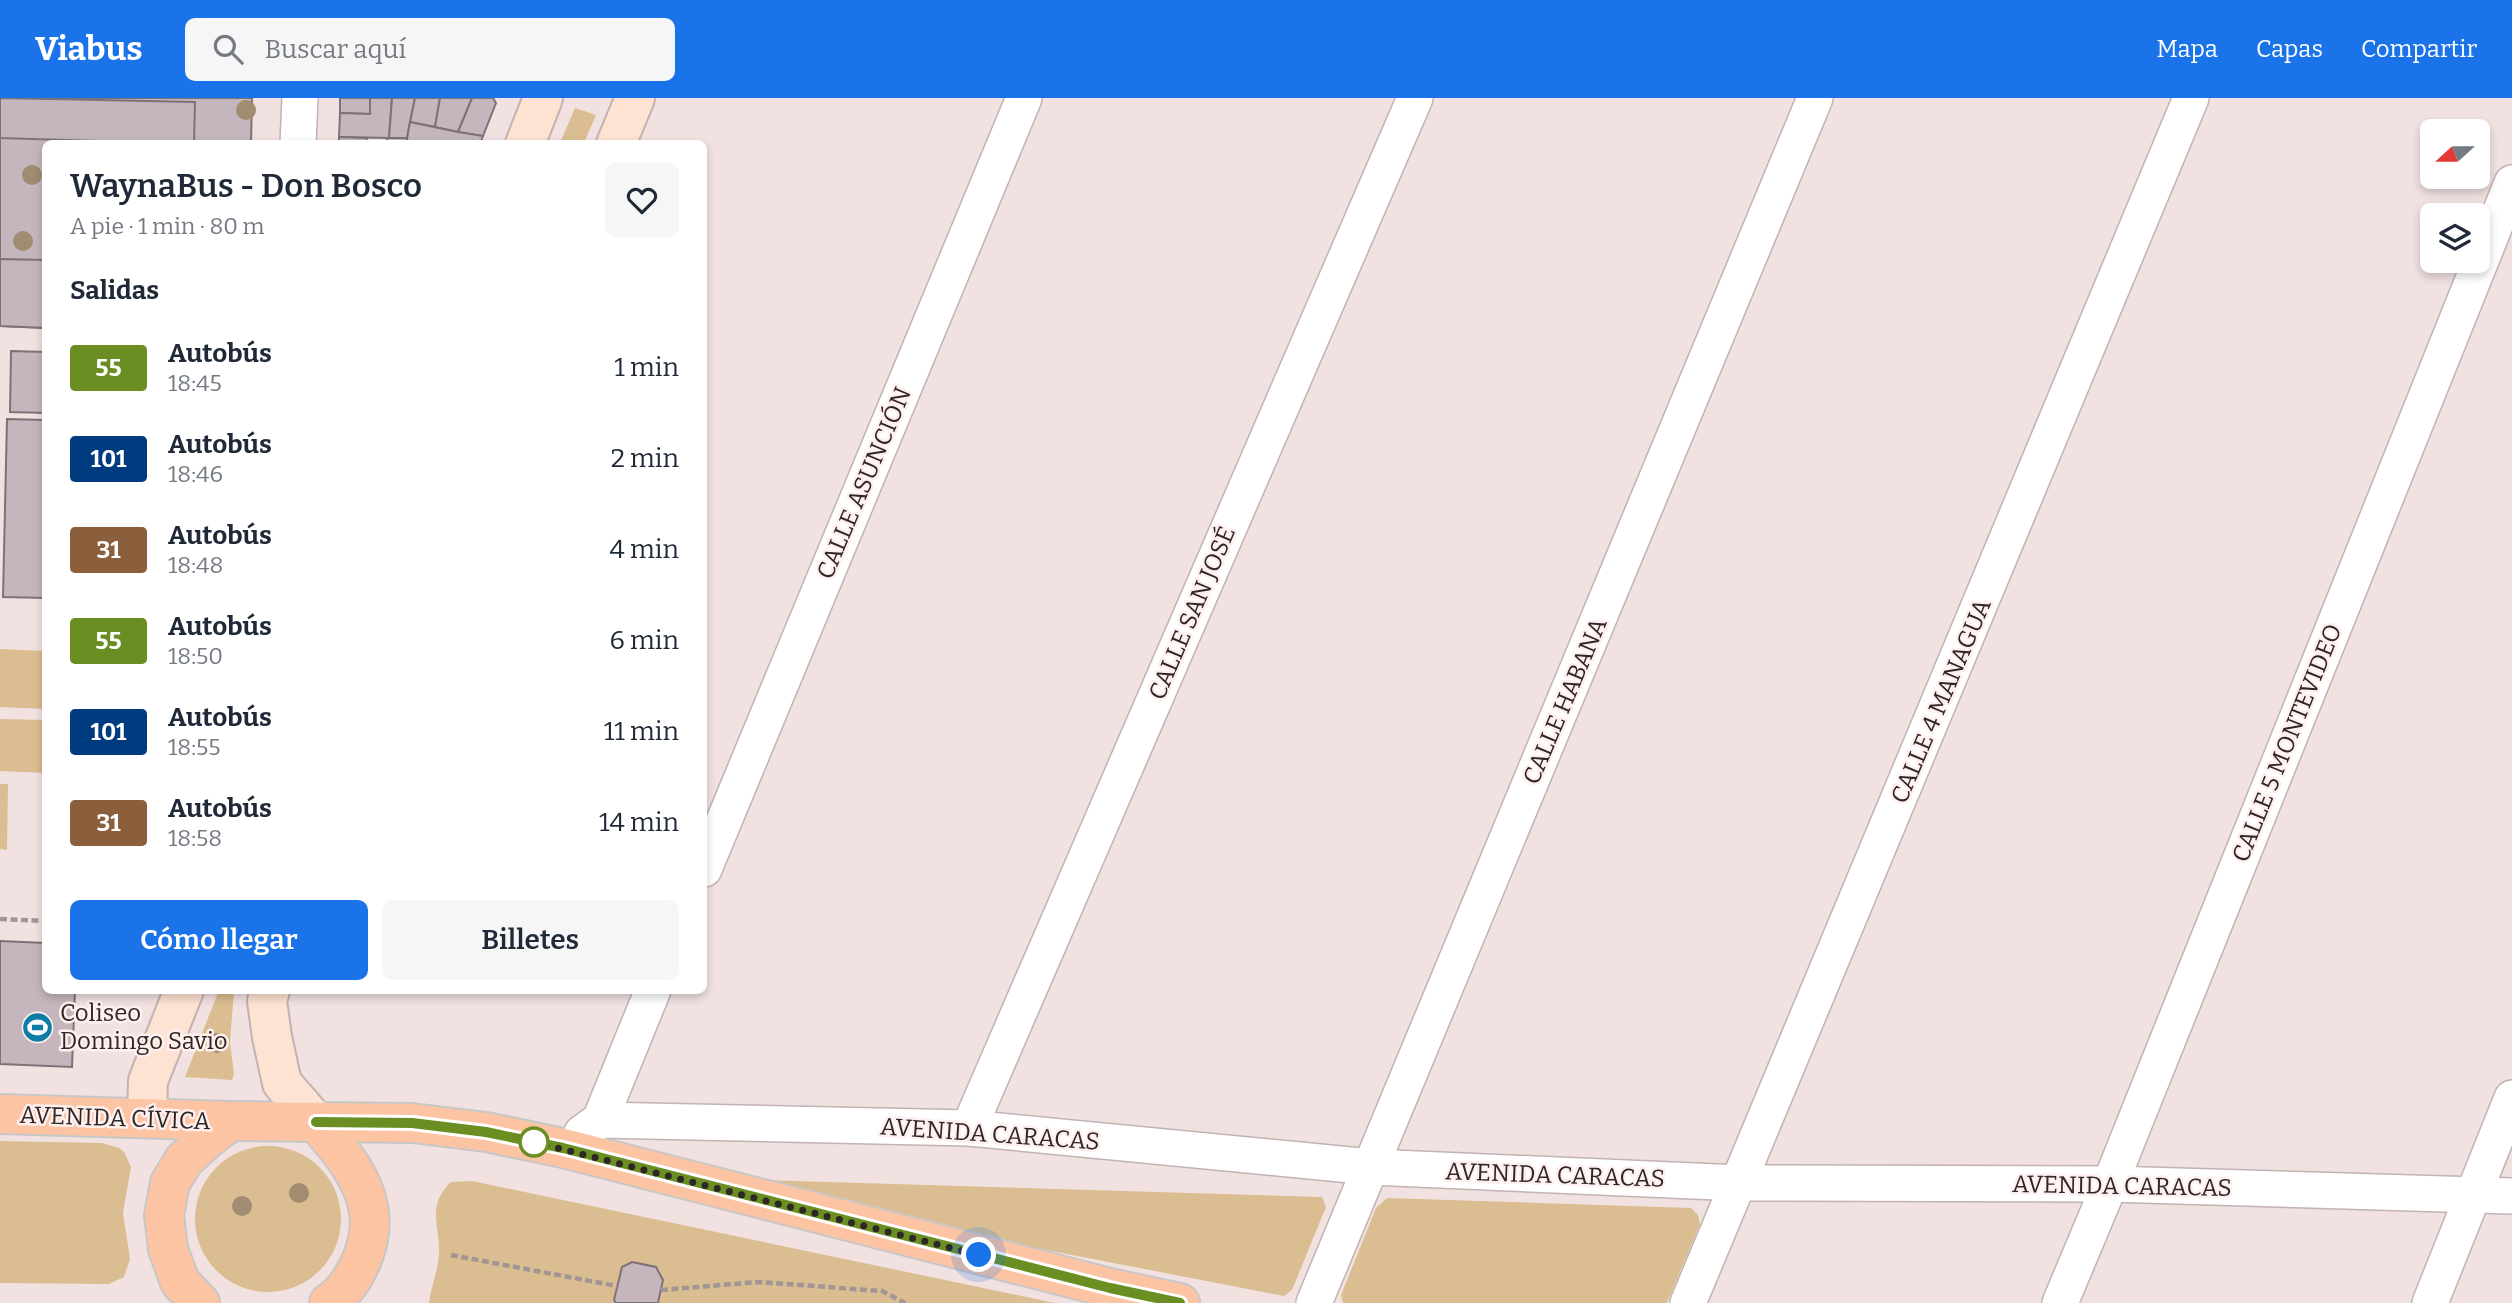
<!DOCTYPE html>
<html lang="es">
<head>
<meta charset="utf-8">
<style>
	:root { --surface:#fff; --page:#f6f6f7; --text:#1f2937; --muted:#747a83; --accent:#1a73e8 }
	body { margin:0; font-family:Bitter,serif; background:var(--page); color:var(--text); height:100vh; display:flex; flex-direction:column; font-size:26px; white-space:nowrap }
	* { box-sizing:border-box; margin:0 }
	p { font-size:23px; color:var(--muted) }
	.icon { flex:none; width:38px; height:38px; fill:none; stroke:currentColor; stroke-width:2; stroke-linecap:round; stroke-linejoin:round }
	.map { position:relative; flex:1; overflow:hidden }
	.side { position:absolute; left:42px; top:42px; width:665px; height:854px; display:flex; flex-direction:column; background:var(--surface); border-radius:10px; box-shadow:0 4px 10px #0003 }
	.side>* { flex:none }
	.badge { padding:0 14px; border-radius:5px; font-size:24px; line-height:46px }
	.needle { width:46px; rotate:249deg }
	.tools { position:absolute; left:2420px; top:21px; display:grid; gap:14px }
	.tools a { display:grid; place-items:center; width:70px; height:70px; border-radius:10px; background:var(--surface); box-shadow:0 4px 10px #0003; font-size:35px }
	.you { position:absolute; width:35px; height:35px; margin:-18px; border:5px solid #fff; border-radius:50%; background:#1a73e8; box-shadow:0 0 0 10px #1a73e833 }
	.map>.badge { position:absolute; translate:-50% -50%; box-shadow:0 0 0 4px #fff }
	h2 { padding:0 28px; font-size:26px; line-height:63px }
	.round { display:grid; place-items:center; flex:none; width:74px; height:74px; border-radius:10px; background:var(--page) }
	.headline { display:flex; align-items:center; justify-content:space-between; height:119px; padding:0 28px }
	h1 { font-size:33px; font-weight:600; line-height:52px }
	.action { display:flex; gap:14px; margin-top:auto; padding:14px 28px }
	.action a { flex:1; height:80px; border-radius:10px; background:var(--accent); color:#fff; font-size:28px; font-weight:600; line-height:80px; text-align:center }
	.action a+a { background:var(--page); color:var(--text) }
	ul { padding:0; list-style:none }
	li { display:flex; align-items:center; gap:21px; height:91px; padding:0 28px }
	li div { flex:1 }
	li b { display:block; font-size:26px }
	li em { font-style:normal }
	li .badge { min-width:77px; font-weight:700; text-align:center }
	header { display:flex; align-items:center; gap:42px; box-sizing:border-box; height:98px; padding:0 35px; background:var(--accent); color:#fff }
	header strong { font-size:33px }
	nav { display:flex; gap:38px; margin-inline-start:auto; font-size:24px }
	.search { width:490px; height:63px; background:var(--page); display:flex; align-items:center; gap:18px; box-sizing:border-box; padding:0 24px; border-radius:10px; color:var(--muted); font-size:26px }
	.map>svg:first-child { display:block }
	.green { fill:#dabe91 }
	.building { fill:#c4b6bc; stroke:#7e7277; stroke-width:2 }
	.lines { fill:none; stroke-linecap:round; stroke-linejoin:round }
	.minor-casing { stroke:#c2b2b2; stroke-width:38 }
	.secondary-casing { stroke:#c2b2b2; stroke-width:42 }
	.primary-casing { stroke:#c8c7c7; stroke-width:42 }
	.path { stroke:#a29695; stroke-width:4.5; stroke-dasharray:7 3.5; stroke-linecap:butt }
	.minor { stroke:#fff; stroke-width:35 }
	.secondary { stroke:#fee2d2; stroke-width:38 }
	.primary { stroke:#fdc4a4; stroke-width:38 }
	.tree { fill:#a18b71 }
	.line-casing { stroke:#fff; stroke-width:16 }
	.line { stroke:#6b8e23; stroke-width:10 }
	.walk { stroke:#2d2726; stroke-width:7; stroke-dasharray:0 12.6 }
	.stop-dot { fill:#fff; stroke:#6b8e23; stroke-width:3.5 }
	.labels { text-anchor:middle; stroke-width:5; stroke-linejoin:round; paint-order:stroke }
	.street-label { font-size:24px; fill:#2d2726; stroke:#ffefee }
	.poi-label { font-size:24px; fill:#2d2726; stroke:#ffefee; text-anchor:start }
</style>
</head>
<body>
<header>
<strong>Viabus</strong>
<div class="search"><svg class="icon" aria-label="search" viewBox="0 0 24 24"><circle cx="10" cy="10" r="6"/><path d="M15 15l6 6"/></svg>Buscar aquí</div>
<nav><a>Mapa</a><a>Capas</a><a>Compartir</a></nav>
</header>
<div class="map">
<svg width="2512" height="1205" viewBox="0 0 2512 1205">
	<rect width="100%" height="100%" fill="#f2e1e1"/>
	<g class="green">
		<path d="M575,10L596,17L584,45H560Z"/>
		<path d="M0,551L45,553V611L0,609Z"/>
		<path d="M0,621L45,622V675L0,673Z"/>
		<path d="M0,686H8L7,752L0,751Z"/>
		<path d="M219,892L234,893L230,944L234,976L232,982L185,979Z"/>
		<path d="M0,1043L102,1045L119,1050L124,1054L131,1069L123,1115L130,1161L124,1179L109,1186L0,1185Z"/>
		<circle cx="268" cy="1121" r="73"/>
		<path d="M730,1081L1322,1099L1326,1109L1292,1192L1284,1198L731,1091Z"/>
		<path d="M472,1083L1055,1205H429C431,1189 438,1173 439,1156C440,1126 426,1108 451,1084Z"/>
		<path d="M1387,1100L1691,1110L1698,1117L1700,1126L1667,1205H1343L1341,1197L1376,1110Z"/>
	</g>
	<g class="building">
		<path d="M0,0H252L251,46H46V230L0,228Z"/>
		<path d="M0,0L195,4L194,46L0,40Z"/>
		<path d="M340,0H370V16L340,15Z"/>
		<path d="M370,0H392L389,40L339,39L340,15L370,16Z"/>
		<path d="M392,0H415L407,40H389Z"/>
		<path d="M415,0H440L435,29L410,24Z"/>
		<path d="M440,0H472L458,34L435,29Z"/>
		<path d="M472,0H493L496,5L483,38L458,34Z"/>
		<path d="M410,24L458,34L483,38L480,46H406Z"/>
		<path d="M339,39L367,40L366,46H339Z"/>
		<path d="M387,40H407L406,46H386Z"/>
		<path d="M0,161L46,162V230L0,228Z"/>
		<path d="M11,253L46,254V315L10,314Z"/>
		<path d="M7,321L46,322V500L3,499Z"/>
		<path d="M0,843L46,845V892H75L72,969L0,966Z"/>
		<path d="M632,1164L656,1169L663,1182L658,1205H616L614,1202L622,1169Z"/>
	</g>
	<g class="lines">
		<defs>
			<g id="minor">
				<path d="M298,46L300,0"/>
				<path d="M704,771L1024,0"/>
				<path d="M600,1022L969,1030L1371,1069L1740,1085L2110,1086L2512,1098"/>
				<path d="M969,1030L1415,0"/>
				<path d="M582,1035L600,1022L653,892"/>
				<path d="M1314,1205L1815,0"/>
				<path d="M1688,1205L2191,0"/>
				<path d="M2060,1205L2110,1086L2512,85"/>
				<path d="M2430,1205L2512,1000"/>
			</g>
			<g id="secondary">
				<path d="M525,46L543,0"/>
				<path d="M616,46L635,0"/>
				<path d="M270,892L267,903L272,939L282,985L316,1024"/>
				<path d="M147,1020L148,983L184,892"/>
			</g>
			<g id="primary">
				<path d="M0,1016L231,1023L412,1025L486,1034L563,1050L1110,1190L1180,1205"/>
				<path d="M316,1024C353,1067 388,1108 359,1168C352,1182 343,1196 329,1205"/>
				<path d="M200,1205L180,1184L168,1151L164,1117L170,1085L184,1062L207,1041L231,1023"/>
			</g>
		</defs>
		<use href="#minor" class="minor-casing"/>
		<use href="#secondary" class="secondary-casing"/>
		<use href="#primary" class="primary-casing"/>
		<g class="path">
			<path d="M0,821L46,823"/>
			<path d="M451,1157L617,1188"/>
			<path d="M661,1192L758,1184L882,1193L905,1205"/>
		</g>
		<use href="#minor" class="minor"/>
		<use href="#secondary" class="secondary"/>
		<use href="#primary" class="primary"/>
	</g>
	<g class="tree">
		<circle cx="246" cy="12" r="10"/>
		<circle cx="32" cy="77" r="10"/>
		<circle cx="23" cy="143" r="10"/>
		<circle cx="217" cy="945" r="10"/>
		<circle cx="299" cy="1095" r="10"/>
		<circle cx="242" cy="1108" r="10"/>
	</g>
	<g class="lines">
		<defs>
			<path id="line" d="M316,1024L412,1025L486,1034L563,1050L1110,1190L1180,1205"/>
		</defs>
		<use href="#line" class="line-casing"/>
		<use href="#line" class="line"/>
		<path class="walk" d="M534,1044L979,1157"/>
	</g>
	<defs>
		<symbol id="stadium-disc" viewBox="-11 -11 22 22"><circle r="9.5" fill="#0e7da6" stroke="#ffefee"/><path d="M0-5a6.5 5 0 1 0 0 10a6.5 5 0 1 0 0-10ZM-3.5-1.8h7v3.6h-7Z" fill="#fff"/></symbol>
	</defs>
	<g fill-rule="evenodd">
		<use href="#stadium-disc" x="20" y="912" width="35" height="35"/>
	</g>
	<circle class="stop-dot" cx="534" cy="1044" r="14"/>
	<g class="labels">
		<g class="street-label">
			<text transform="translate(864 385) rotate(-67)" y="8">CALLE ASUNCIÓN</text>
			<text transform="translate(1192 515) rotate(-67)" y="8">CALLE SAN JOSÉ</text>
			<text transform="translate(1565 603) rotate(-67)" y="8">CALLE HABANA</text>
			<text transform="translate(1941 603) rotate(-67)" y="8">CALLE 4 MANAGUA</text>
			<text transform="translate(2287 645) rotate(-68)" y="8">CALLE 5 MONTEVIDEO</text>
			<text transform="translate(115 1020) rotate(2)" y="8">AVENIDA CÍVICA</text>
			<text transform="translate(990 1036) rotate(4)" y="8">AVENIDA CARACAS</text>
			<text transform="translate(1555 1077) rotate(2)" y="8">AVENIDA CARACAS</text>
			<text transform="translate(2122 1088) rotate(1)" y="8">AVENIDA CARACAS</text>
		</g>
		<g class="poi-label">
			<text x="60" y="923">Coliseo<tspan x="60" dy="28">Domingo Savio</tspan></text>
		</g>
	</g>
</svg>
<div class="tools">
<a><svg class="needle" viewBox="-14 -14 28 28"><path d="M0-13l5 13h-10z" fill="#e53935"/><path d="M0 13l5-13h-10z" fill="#747a83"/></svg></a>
<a><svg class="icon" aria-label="layers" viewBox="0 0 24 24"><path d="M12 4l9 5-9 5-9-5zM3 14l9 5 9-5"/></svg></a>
</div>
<div class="you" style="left:979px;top:1157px"></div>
<section class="side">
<div class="headline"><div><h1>WaynaBus - Don Bosco</h1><p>A pie · 1 min · 80 m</p></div><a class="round"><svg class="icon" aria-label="heart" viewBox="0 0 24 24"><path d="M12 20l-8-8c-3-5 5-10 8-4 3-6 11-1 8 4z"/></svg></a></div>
<h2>Salidas</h2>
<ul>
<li><span class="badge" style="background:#6b8e23;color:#fff">55</span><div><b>Autobús</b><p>18:45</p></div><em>1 min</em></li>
<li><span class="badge" style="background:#003b80;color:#fff">101</span><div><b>Autobús</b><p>18:46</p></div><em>2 min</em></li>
<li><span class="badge" style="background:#8b5e3c;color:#fff">31</span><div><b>Autobús</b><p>18:48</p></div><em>4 min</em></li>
<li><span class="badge" style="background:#6b8e23;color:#fff">55</span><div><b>Autobús</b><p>18:50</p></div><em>6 min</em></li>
<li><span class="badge" style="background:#003b80;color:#fff">101</span><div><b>Autobús</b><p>18:55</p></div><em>11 min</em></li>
<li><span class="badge" style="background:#8b5e3c;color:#fff">31</span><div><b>Autobús</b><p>18:58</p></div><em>14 min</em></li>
</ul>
<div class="action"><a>Cómo llegar</a><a>Billetes</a></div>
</section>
</div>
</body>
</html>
